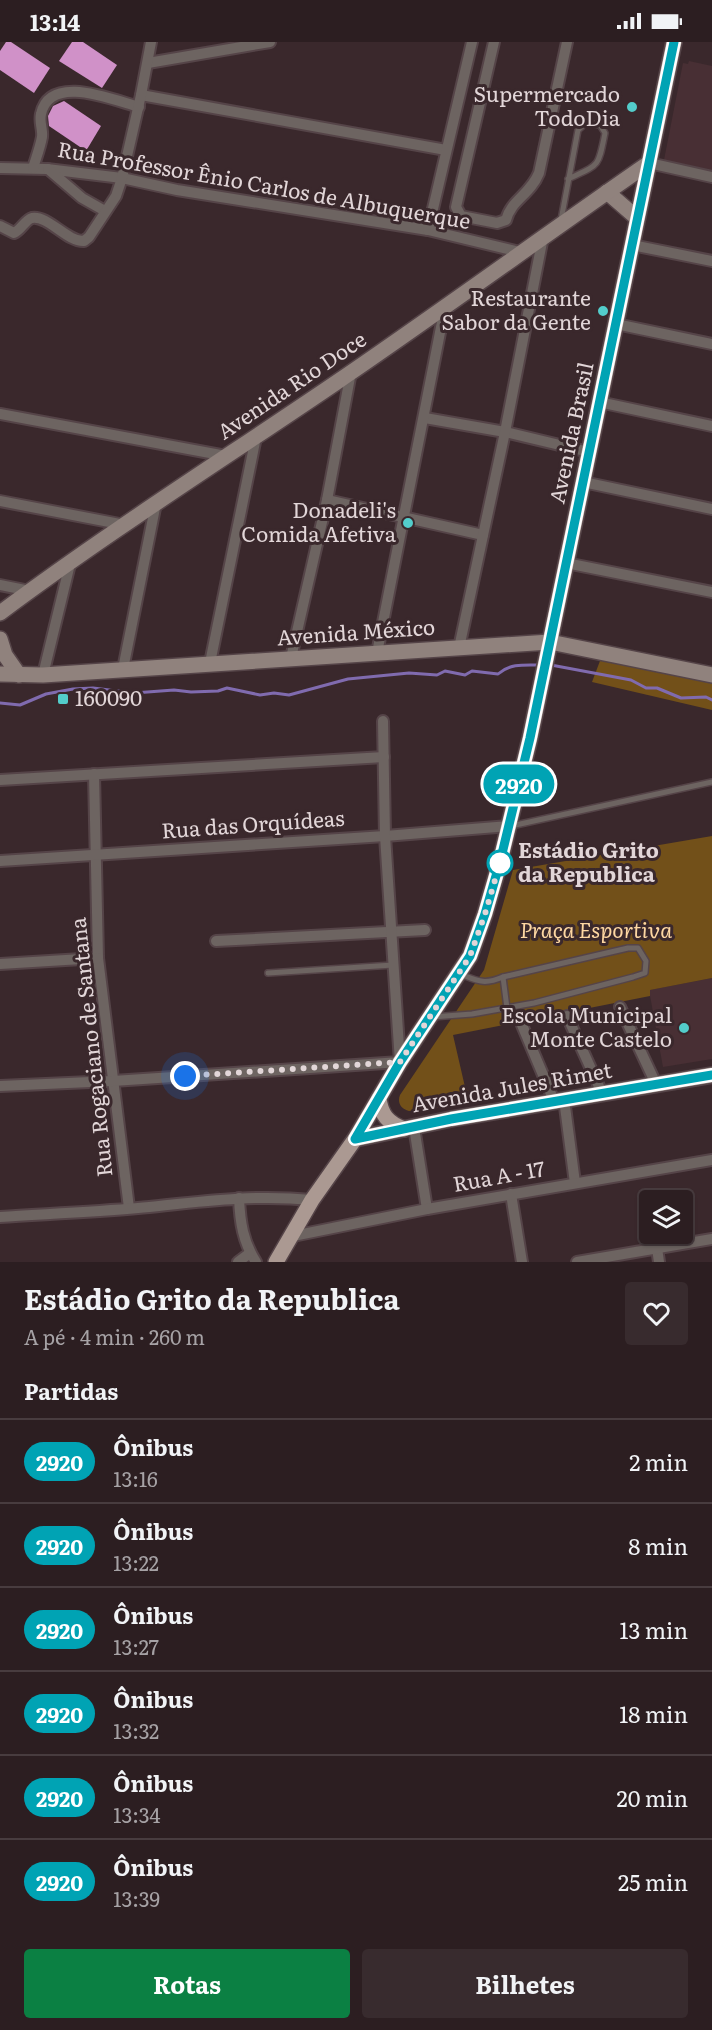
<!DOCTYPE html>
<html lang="pt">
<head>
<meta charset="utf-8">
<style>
	:root { --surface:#2c1e21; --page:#382b2e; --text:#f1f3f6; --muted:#a6a2a5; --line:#483c3f; --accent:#0b8043 }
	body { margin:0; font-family:Literata,serif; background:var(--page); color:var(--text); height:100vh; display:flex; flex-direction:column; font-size:22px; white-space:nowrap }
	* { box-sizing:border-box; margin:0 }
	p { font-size:20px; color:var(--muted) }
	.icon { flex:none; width:33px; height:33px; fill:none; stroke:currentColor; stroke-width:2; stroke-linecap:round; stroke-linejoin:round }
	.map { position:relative; height:1220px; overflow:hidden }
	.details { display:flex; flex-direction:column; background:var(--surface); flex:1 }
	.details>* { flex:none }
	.badge { padding:0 12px; border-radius:20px; font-size:21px; line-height:39px }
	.tools { position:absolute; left:639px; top:1148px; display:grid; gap:12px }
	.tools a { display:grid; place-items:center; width:54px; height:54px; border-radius:6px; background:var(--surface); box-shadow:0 2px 4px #0004,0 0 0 2px var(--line); font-size:30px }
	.you { position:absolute; width:30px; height:30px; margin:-15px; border:4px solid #fff; border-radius:50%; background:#1a73e8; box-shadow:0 0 0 9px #1a73e833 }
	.map>.badge { position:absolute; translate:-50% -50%; box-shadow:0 0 0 3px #fff }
	h2 { padding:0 24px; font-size:22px; line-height:54px }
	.round { display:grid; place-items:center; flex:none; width:63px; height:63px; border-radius:6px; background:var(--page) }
	.summary { display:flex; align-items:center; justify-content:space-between; height:102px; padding:0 24px }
	h1 { font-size:28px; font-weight:700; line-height:45px }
	.primary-button { display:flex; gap:12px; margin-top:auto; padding:12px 24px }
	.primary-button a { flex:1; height:69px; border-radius:6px; background:var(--accent); color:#fff; font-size:24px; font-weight:700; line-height:69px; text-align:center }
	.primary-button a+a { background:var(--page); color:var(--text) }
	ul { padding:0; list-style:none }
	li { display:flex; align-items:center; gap:18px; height:84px; padding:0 24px; border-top:2px solid var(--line) }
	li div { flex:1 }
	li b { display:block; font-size:22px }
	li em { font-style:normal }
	li .badge { min-width:66px; font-weight:700; text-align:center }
	.status { display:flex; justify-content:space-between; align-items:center; height:42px; padding:0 30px; background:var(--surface); direction:ltr }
	.status svg { height:16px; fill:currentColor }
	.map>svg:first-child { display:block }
	.built { fill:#482f34 }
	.green { fill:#725019 }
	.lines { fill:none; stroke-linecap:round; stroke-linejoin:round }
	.stream { stroke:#806baf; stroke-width:3 }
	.building { fill:#d091c8 }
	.lane-casing { stroke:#554448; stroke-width:8 }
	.street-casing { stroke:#554448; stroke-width:14 }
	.secondary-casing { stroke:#554448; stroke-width:18 }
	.primary-casing { stroke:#554448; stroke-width:18 }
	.lane { stroke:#6d6461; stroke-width:5 }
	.street { stroke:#6d6461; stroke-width:10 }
	.secondary { stroke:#90827d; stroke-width:15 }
	.primary { stroke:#ab9992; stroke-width:15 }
	.line-casing { stroke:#fff; stroke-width:14 }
	.line { stroke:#00a3b4; stroke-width:9 }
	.walk { stroke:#e2d6d8; stroke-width:6; stroke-dasharray:0 10.8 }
	.poi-dot { fill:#53cdcb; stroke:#3a282c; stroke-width:2 }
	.stop-dot { fill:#fff; stroke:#00a3b4; stroke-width:3 }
	.labels { text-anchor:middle; stroke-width:6; stroke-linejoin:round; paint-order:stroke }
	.poi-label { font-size:21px; fill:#e2d6d8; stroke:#3a282c; text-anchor:end }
	.street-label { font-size:21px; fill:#e2d6d8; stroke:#3a282c }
	.stop-label { font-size:21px; font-weight:bold; fill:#e2d6d8; stroke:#3a282c; text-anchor:start }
	.park-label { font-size:21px; font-style:italic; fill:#fed7a2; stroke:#3a282c }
</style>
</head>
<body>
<div class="status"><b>13:14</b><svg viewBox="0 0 49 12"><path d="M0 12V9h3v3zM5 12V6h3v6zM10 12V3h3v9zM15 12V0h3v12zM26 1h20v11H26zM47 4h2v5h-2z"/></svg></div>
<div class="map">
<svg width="712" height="1220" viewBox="0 0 712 1220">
	<rect width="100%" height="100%" fill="#3a282c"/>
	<g class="built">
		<path d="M689,19L712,24V128L664,118L683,21L688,22Z"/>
		<path d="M712,936V1017L663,1025L649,948Z"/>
	</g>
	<g class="green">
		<path d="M603,611L712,635V668L592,640Z"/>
		<path d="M712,794V936L650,948V954L453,993L465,1045L478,1059L463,1063L409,1069C401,1067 397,1061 400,1053L484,928L513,828Z"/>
	</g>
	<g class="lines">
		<g class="stream">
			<path d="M551,623L631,638L646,646H657L681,656L706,655L712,658"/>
			<path d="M0,661L20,663L46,652L73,647L93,646L134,651L174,648L191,650L218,649L227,646L260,653L274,651L289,653L348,637L409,631L437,633L445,629L465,633L472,629L498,632C510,621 526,623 541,623"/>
		</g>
	</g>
	<g class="building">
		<path d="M6,0H11L50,26L34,51L0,28V9Z"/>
		<path d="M72,0H83L117,23L102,46L59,19Z"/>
		<path d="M64,59L101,84L86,109L49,84L48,74L53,64Z"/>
	</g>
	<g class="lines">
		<defs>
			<g id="lane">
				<path d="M561,178L578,88L586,81L600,83L605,91C598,126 600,122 568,137"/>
				<path d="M511,784L712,740"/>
				<path d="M268,931L393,923"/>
				<path d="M503,935L507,966"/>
				<path d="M432,975L472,972L534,961L633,935L645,931L646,919L638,906H628L503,935C484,943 478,939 460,932"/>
			</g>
			<g id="street">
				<path d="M494,0L456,165L461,174L497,181L506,178C511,158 530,153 539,131L567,0"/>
				<path d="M148,21L270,0"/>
				<path d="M141,53L446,108"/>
				<path d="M649,121L712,135"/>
				<path d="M0,126L47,127L122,136L177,148L428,188L520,210"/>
				<path d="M33,126C36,116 40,106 42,95C43,87 39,80 41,72C50,31 113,58 139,65"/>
				<path d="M48,127L82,156L105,169"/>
				<path d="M0,184L14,191C21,188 25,178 32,176C48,173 67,200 84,199L89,195L116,154L122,136L141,53L151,0"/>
				<path d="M428,188L472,0"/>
				<path d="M632,203L712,219"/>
				<path d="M616,282L712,302"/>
				<path d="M599,360L712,384"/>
				<path d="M0,372L226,414"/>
				<path d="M425,376L505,390L589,410"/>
				<path d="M583,440L712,467"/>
				<path d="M327,458L483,493"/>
				<path d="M0,459L125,483"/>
				<path d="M566,521L712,550"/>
				<path d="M0,543L30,549"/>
				<path d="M459,606L505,390L543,195"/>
				<path d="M377,611L445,265"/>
				<path d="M291,616L327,458L351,330"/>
				<path d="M210,621L256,395"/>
				<path d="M123,627L156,461"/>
				<path d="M43,633L70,522"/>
				<path d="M94,732L98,916L129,1166"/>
				<path d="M0,738L384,715"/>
				<path d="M0,819L385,794L509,784"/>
				<path d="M216,899L425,888"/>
				<path d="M0,922L98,916"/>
				<path d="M620,965L656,1042"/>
				<path d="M567,974L602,1051"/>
				<path d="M522,983L554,1059"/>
				<path d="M0,1044L113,1039L400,1020L385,794L383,679"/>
				<path d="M564,1057L575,1141"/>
				<path d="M414,1085L427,1167"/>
				<path d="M511,1152L522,1220"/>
				<path d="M239,1156C240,1180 243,1200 256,1220"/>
				<path d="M0,1175C46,1172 92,1170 138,1166C198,1160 252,1152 312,1158"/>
				<path d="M293,1194L427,1167L712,1118"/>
				<path d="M657,1206L659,1220"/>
				<path d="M238,1220L250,1211"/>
				<path d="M577,1220L712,1197"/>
			</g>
			<g id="secondary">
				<path d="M607,150L637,176"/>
				<path d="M0,571C110,489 227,415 340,338C444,267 545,193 649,121"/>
				<path d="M0,597L5,613L19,633"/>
				<path d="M0,632L43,633L550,600L712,633"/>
				<path d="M355,1097L451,1077L712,1033"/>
			</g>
			<g id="primary">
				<path d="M379,1056C381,1073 388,1081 404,1087"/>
				<path d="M276,1220L312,1158L355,1097L400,1020L470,914L485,872L500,820L530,696L674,0"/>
			</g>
		</defs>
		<use href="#lane" class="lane-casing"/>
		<use href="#street" class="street-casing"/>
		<use href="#secondary" class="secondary-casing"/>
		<use href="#primary" class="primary-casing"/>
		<use href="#lane" class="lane"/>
		<use href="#street" class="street"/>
		<use href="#secondary" class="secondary"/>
		<use href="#primary" class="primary"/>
	</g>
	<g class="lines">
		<defs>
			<path id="line" d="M674,0L530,696L500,820L485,872L470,914L400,1020L355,1097L451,1077L712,1033"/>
		</defs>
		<use href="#line" class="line-casing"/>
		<use href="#line" class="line"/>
		<path class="walk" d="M185,1034L400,1020L470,914L485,872L500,821"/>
	</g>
	<g class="poi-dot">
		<circle cx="632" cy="65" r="6"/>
		<circle cx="603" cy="269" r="6"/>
		<circle cx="408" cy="481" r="6"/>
		<rect x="57" y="651" width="12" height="12" rx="3"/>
		<circle cx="684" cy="986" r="6"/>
	</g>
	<circle class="stop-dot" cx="500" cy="821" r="12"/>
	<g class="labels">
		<g class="poi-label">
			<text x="620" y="60">Supermercado<tspan x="620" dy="24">TodoDia</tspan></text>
			<text x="591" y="264">Restaurante<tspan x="591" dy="24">Sabor da Gente</tspan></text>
			<text x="396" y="476">Donadeli's<tspan x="396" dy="24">Comida Afetiva</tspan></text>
			<text x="75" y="664" text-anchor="start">160090</text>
			<text x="672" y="981">Escola Municipal<tspan x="672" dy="24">Monte Castelo</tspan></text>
		</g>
		<g class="street-label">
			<text transform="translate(264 144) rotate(10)" y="7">Rua Professor Ênio Carlos de Albuquerque</text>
			<text transform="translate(292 344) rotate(-34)" y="7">Avenida Rio Doce</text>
			<text transform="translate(572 391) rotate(-78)" y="7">Avenida Brasil</text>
			<text transform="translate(356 591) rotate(-4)" y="7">Avenida México</text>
			<text transform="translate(253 783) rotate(-4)" y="7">Rua das Orquídeas</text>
			<text transform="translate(92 1005) rotate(-96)" y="7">Rua Rogaciano de Santana</text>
			<text transform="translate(512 1046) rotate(-10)" y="7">Avenida Jules Rimet</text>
			<text transform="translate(499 1135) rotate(-10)" y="7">Rua A - 17</text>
		</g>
		<g class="stop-label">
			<text x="518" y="816">Estádio Grito<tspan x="518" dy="24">da Republica</tspan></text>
		</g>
		<g class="park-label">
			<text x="596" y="896">Praça Esportiva</text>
		</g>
	</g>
</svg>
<div class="tools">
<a><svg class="icon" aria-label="layers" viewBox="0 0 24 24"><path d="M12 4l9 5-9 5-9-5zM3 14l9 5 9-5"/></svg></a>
</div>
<div class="you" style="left:185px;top:1034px"></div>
<b class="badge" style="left:519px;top:742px;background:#00a3b4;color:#fff">2920</b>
</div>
<section class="details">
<div class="summary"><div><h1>Estádio Grito da Republica</h1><p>A pé · 4 min · 260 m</p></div><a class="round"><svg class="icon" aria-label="heart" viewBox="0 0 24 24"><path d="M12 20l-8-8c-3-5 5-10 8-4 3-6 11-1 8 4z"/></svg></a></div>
<h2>Partidas</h2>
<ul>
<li><span class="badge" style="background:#00a3b4;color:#fff">2920</span><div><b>Ônibus</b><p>13:16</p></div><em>2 min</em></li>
<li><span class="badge" style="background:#00a3b4;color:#fff">2920</span><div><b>Ônibus</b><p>13:22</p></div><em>8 min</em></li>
<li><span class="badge" style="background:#00a3b4;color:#fff">2920</span><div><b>Ônibus</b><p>13:27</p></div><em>13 min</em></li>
<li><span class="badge" style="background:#00a3b4;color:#fff">2920</span><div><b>Ônibus</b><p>13:32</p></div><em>18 min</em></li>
<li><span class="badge" style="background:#00a3b4;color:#fff">2920</span><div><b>Ônibus</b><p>13:34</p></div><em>20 min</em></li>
<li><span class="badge" style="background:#00a3b4;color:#fff">2920</span><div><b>Ônibus</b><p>13:39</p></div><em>25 min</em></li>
</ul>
<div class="primary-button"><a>Rotas</a><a>Bilhetes</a></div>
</section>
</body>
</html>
